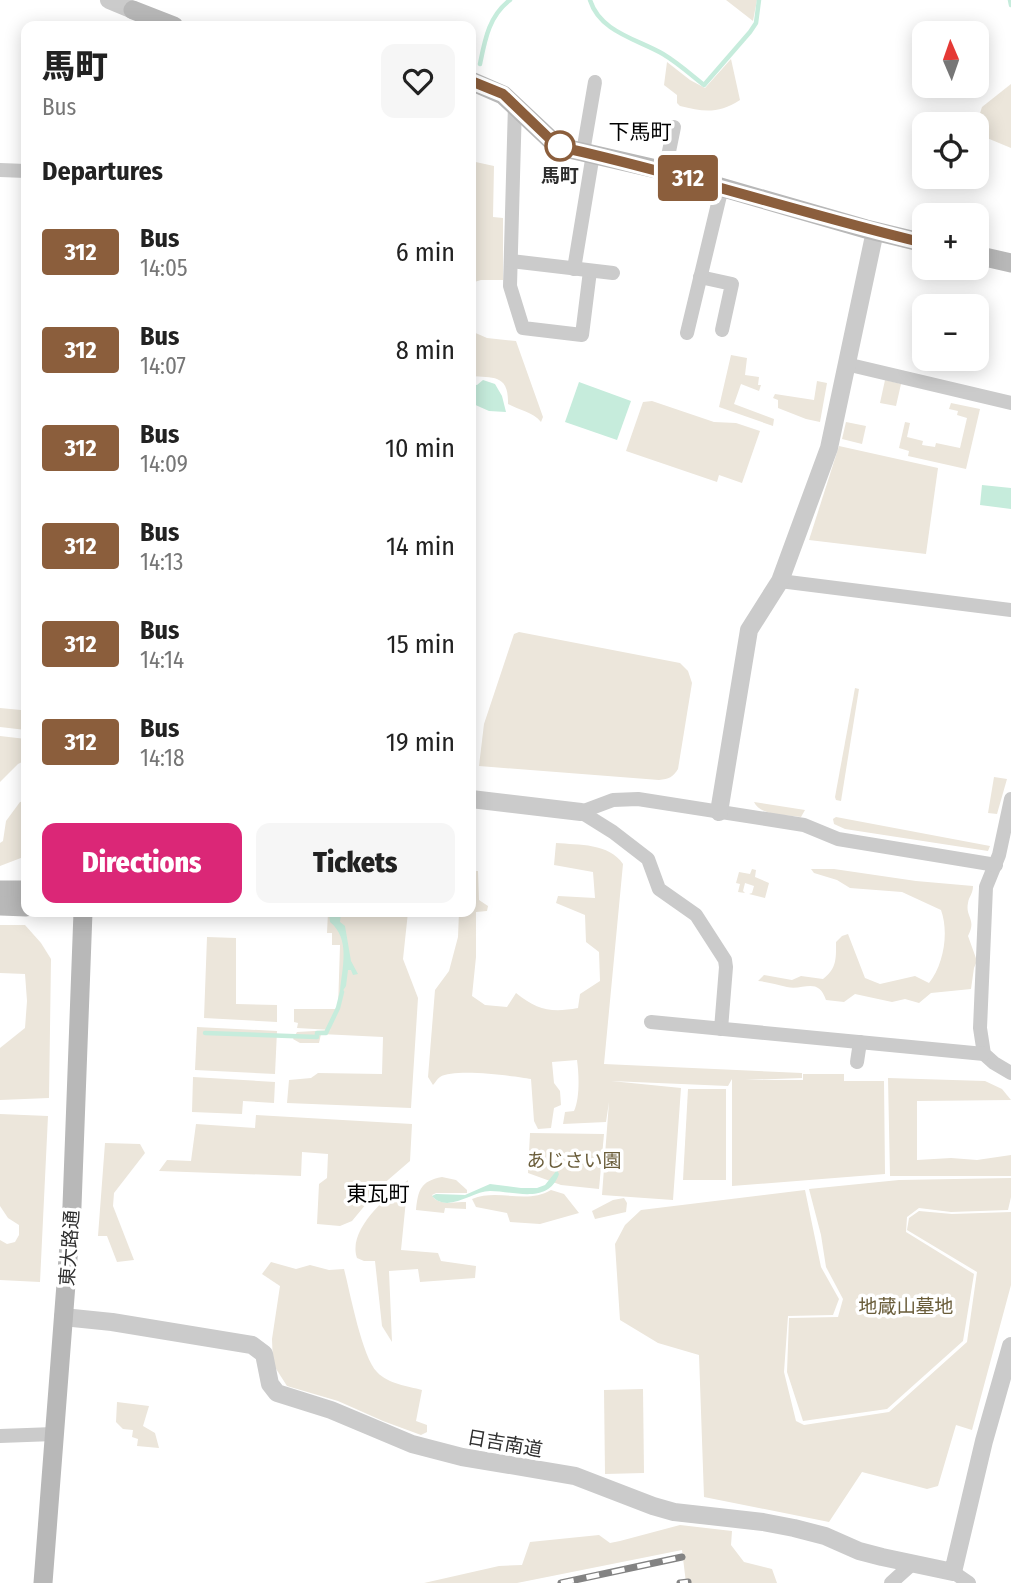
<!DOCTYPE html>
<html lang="en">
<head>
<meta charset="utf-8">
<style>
	:root { --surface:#fff; --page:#f6f6f6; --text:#222; --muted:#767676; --accent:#db2777 }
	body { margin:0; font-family:"Fira Sans Condensed","Noto Sans JP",sans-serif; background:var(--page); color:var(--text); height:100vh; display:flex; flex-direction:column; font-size:26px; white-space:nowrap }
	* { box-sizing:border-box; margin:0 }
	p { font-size:23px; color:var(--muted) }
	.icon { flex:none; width:38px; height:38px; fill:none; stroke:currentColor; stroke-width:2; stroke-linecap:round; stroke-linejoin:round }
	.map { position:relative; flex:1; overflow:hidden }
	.panel { position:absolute; left:21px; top:21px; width:455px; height:896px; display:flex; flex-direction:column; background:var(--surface); border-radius:14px; box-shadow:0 4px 18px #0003 }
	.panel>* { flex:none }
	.badge { padding:0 14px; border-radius:5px; font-size:24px; line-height:46px }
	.needle { width:46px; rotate:358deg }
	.controls { position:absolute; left:912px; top:21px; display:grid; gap:14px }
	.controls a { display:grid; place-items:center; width:77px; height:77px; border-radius:14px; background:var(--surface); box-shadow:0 4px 18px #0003; font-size:35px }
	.map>.badge { position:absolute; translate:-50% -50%; box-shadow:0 0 0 4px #fff }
	h2 { padding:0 21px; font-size:26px; line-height:63px }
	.round { display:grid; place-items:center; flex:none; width:74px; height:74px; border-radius:14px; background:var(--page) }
	.headline { display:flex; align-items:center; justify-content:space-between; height:119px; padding:0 21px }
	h1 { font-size:33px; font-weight:800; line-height:52px }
	.action { display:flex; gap:14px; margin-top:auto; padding:14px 21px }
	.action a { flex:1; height:80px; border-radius:14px; background:var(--accent); color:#fff; font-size:28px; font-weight:800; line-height:80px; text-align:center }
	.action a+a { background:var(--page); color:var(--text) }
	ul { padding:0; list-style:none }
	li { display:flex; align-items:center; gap:21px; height:98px; padding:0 21px }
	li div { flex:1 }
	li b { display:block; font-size:26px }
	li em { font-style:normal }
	li .badge { min-width:77px; font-weight:700; text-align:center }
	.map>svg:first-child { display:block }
	.green { fill:#ece6db }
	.water { fill:#c6ecdc }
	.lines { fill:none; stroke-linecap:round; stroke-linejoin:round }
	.stream { stroke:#c6ecdc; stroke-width:4.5 }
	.minor { stroke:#cbcbcb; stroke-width:14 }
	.tertiary { stroke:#cbcbcb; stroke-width:18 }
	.secondary { stroke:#b8b8b8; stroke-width:19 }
	.rail-casing { stroke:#838383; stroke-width:7 }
	.rail { stroke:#fff; stroke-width:4.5; stroke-dasharray:13; stroke-linecap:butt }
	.line-casing { stroke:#fff; stroke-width:16 }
	.line { stroke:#8b5e3c; stroke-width:10 }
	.stop-dot { fill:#fff; stroke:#8b5e3c; stroke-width:3.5 }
	.labels { text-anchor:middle; stroke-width:7; stroke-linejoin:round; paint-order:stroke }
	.stop-label { font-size:19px; font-weight:bold; fill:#2e2e2e; stroke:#fff }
	.park-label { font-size:19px; fill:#6a5d3a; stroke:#fff }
	.street-label { font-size:19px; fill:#2e2e2e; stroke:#fff }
	.neighbourhood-label { font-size:21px; fill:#000; stroke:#fff }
</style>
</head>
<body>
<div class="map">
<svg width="1011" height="1583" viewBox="0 0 1011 1583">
	<rect width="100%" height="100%" fill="#fff"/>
	<g class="green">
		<path d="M726,0H757L753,21Z"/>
		<path d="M731,59L740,100C718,114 704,112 680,106L677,103V95L664,85L667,62L690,80L705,88Z"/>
		<path d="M1011,84V148L987,138L977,123L982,107Z"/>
		<path d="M471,161L494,166L493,217L503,218V280H481L471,283Z"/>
		<path d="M471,331L487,338L516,341L543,417L541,422C533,412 519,410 508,404C509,374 493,378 471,376Z"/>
		<path d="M731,355L747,358L745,375L759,377L758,385H761L759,391L741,384L734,404L774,419L773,426L719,407Z"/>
		<path d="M885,380L901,384L896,406L880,403Z"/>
		<path d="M817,381L827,383L820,422L806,419L778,408V400L773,398L775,394L814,400Z"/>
		<path d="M652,401L714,422L736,423L760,431L742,483L719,475L717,482L626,451L643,402Z"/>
		<path d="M951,403L980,409L966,469L908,456L909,451L899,448L905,422L910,423L907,437L923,441L922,445L935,447L936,443L960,448L967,418L957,415L958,411L949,409Z"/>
		<path d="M846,422L866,426L862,444L842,439Z"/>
		<path d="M839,446L938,468L926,554L809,540Z"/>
		<path d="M519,632L680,663L688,671L692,683L678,769C673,777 669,779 659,780L479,766L484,724L514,634Z"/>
		<path d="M855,688L859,689L841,801L836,800L835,797Z"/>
		<path d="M26,707V730L0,727V708L21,710Z"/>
		<path d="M0,736L26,739V760L18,764L0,782Z"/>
		<path d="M994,777L1007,779L997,814L988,813Z"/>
		<path d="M26,801V856L0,866V843L3,841L6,821L20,802Z"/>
		<path d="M754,802L805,810L801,817C787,815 760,816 754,802Z"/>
		<path d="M836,817L990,846L988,851L845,829L834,824L833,819Z"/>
		<path d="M556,843C579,845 609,843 623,864L604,1064L802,1073V1078L745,1080H803V1074H844V1081H884L885,1174L732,1186V1079L728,1086L611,1081L681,1088L673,1200L602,1195L609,1102L606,1122L563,1124L565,1112L574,1111C580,1098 579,1074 577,1060L552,1062L554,1083L560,1091L561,1105L554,1108L551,1128L538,1129L534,1121L531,1079C513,1076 455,1068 440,1077C437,1079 435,1083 433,1085L428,1077L435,990L449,971L458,937L459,912H471V871H478L479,900L488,906L487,911L476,912V957L472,996L485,1005L507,1007L516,993C537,1010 551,1013 578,1008L580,994L600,981L599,952L586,942L585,915L556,903L558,896L595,898L593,872L554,865Z"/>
		<path d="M752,869L756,870L755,877L769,883L765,898L749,894L752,893L754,886L745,883L743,891L745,893L738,892L740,884L736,883L739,872L750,874Z"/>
		<path d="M811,869H834L916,881L973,886C973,894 969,896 968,903C965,917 977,919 968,936L977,961L974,968L971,989L931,993L919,1003L905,999L892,1002L855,994L844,1002L826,1000C818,976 803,991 787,987C777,985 769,982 758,981L764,975L792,980L801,976L823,979C837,968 836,959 836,942L842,936L848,934L865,978L880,984L915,976L929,983C944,964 949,932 941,910L902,892L850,888L837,880L814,873Z"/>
		<path d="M328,912H408L403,959L418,998L411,1108L287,1103L289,1080L311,1078L318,1073L382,1074L383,1037L321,1034L319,1043H300L293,1039L297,1032L332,1030L297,1028L298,1023L294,1022V1009H338L340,945H332V933H327Z"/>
		<path d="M0,925H25L41,943L51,959L49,1098L0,1100V1048L25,1028L27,1001L25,974L0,973Z"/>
		<path d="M207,937L236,938V1004L277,1005V1022L204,1018Z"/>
		<path d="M197,1027L277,1031L275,1074L195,1070Z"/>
		<path d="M193,1077L275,1082L274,1103L243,1101L242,1114L192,1112Z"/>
		<path d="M888,1078L985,1081L1002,1089L1011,1100L917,1101V1160L951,1158L977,1160L1011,1155V1176H890Z"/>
		<path d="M688,1089H726V1180H683Z"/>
		<path d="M0,1114L48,1116L40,1282L0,1280V1240L7,1244L15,1242L19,1235V1225L8,1218L0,1206Z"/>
		<path d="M256,1115L412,1124L410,1161L381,1186L352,1221L340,1226L317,1224L319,1184L327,1178L328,1154L302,1152L301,1176L159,1171L167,1160L191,1161L196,1124L255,1128Z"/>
		<path d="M530,1133L604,1134L599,1189L561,1185L528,1173Z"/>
		<path d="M105,1143L140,1144L145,1153L114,1193L113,1206L134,1260L117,1262L107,1236H98Z"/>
		<path d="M442,1177L456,1180L467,1190V1193H436L432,1195C437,1206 455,1202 466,1202V1209L445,1208L444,1213L416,1210C418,1191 420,1181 442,1177Z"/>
		<path d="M1011,1178V1197L1008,1210L951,1212L919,1208L907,1217L906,1232L974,1274L963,1341L887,1409L803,1421L787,1372L789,1318L838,1317L843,1299L826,1267L821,1235L809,1189L899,1180Z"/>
		<path d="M408,1180L401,1250L438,1253L441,1261L476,1266L475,1278L420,1282L418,1269L389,1271L392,1342L382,1326L375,1261H364L357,1258C347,1229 388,1196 408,1180Z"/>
		<path d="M551,1190L564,1194L579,1213L540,1224L510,1222L507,1213L476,1207L472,1199C499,1188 526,1205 551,1190Z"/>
		<path d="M805,1190L821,1267L839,1299L833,1315L788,1316L784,1372L796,1421L804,1425L889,1412L967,1342L977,1272L907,1230L909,1218L919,1211L952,1214L1011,1212V1285L972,1430L956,1425L938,1486L927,1489L862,1472L829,1522L704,1497L699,1355L658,1343L620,1320L615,1244L625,1225L641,1210Z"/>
		<path d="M624,1198L627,1203L626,1212L595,1219L592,1211L613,1200Z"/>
		<path d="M271,1262L296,1269L310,1265L329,1270L344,1269C350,1292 362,1357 377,1372C388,1384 408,1386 422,1390L416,1421L427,1425V1432L421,1435L383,1421L338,1401L287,1386L273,1364L272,1339L280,1286L262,1274Z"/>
		<path d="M643,1389L644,1473L605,1474L604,1390Z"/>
		<path d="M117,1402L149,1406L143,1426L155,1433L159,1448L137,1446L138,1439L132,1437L133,1430L123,1429L116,1422Z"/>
		<path d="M680,1525L732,1531L731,1545L744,1562L772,1569L777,1583H686L682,1550L517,1583H424L499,1566L522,1565L530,1542L599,1535L610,1543L620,1541Z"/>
	</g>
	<g class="water">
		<path d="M483,380L495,384L502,396L506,412L489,411L471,403V384L477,385Z"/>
		<path d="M579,382L631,401L617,440L565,422Z"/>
		<path d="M982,485L1011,488V509L980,505Z"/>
		<path d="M329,912H341L340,922L345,926L351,961L358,974L353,975L351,970H348L346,986L342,992L340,991C342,968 351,939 330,922Z"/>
		<path d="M557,1170L559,1174C548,1205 514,1191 490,1191C472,1191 448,1214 432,1196L436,1194L465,1195L490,1184L521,1188H537L545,1185Z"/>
	</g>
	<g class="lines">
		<g class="stream">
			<path d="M590,0C600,32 637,39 663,54C678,63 690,74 704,85L750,32L756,23L759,0"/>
			<path d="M1010,0L1011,5"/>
			<path d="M480,64C485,39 489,16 510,0"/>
			<path d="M205,1033L317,1037V1033H326L338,1008L342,992"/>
		</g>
		<g class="minor">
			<path d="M515,104L510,286L523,328L582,335L590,271"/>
			<path d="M583,152L595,82"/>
			<path d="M0,170L26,171"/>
			<path d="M665,171L674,127"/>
			<path d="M511,261L613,273"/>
			<path d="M574,269L593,154"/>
			<path d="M700,277L732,284L722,330"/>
			<path d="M687,333L722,187"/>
			<path d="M846,364L1011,403"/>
			<path d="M780,581L1011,610"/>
			<path d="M1011,799L999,855L986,887L980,1028L984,1054L994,1063L1011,1073"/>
			<path d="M581,812L613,800L638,799L804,825L838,839L996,865"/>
			<path d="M581,812L613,832L648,859L659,889L696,915L725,960L726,967L721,1029"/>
			<path d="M651,1022L984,1054"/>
			<path d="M857,1062L860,1042"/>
			<path d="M0,1436L54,1434"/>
			<path d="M953,1572L969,1583"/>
			<path d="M891,1583L912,1564"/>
		</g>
		<g class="tertiary">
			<path d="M109,0L133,10"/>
			<path d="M471,799L581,812"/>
			<path d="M719,812L749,630L780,581L829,448L875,231"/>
			<path d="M63,1317L112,1322L252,1345L264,1354L270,1384L277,1393L331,1410L412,1444L462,1457L575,1476L653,1506L674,1512L763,1522L794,1528L825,1536L859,1551L882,1557L953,1572L984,1441L1011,1346"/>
		</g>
		<g class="secondary">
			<path d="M133,10L174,26"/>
			<path d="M471,81L503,95L552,141L565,148L665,171L866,229L924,243"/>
			<path d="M976,255L1011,263"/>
			<path d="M0,890H26"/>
			<path d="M0,906L26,907"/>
			<path d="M43,1583L72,1206L83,912"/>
		</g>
		<defs>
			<g id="rail">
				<path d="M561,1583L682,1557"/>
				<path d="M680,1583L688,1582"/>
			</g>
		</defs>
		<use href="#rail" class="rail-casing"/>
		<use href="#rail" class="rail"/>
	</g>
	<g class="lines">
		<defs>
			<path id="line" d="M471,81L503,94L552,141L565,148C686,175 804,214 924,243"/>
		</defs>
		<use href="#line" class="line-casing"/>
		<use href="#line" class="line"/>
	</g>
	<circle class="stop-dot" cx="560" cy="146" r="14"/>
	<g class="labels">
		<g class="stop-label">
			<text x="560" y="182">馬町</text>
		</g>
		<g class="park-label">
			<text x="574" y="1167">あじさい園</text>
			<text x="906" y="1313">地蔵山墓地</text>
		</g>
		<g class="street-label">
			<text transform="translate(69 1248) rotate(-86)" y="7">東大路通</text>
			<text transform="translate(505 1443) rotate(10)" y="7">日吉南道</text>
		</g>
		<g class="neighbourhood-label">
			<text x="640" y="139">下馬町</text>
			<text x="378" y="1201">東瓦町</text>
		</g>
	</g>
</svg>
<div class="controls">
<a><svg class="needle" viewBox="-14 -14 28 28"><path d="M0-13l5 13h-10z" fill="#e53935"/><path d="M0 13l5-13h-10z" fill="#767676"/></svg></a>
<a><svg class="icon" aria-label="locate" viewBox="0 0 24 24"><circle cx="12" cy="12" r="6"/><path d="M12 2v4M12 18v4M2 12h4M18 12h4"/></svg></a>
<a>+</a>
<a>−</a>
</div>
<b class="badge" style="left:688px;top:178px;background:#8b5e3c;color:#fff">312</b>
<section class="panel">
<div class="headline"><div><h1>馬町</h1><p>Bus</p></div><a class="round"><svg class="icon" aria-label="heart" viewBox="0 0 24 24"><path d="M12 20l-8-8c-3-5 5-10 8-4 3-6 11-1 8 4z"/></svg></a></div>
<h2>Departures</h2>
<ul>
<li><span class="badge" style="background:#8b5e3c;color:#fff">312</span><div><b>Bus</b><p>14:05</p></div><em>6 min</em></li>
<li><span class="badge" style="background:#8b5e3c;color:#fff">312</span><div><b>Bus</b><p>14:07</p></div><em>8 min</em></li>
<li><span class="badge" style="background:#8b5e3c;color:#fff">312</span><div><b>Bus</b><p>14:09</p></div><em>10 min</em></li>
<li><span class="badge" style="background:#8b5e3c;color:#fff">312</span><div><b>Bus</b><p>14:13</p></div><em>14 min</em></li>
<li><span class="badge" style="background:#8b5e3c;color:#fff">312</span><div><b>Bus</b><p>14:14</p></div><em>15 min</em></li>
<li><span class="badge" style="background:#8b5e3c;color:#fff">312</span><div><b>Bus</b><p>14:18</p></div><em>19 min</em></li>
</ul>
<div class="action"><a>Directions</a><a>Tickets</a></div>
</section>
</div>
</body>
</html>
